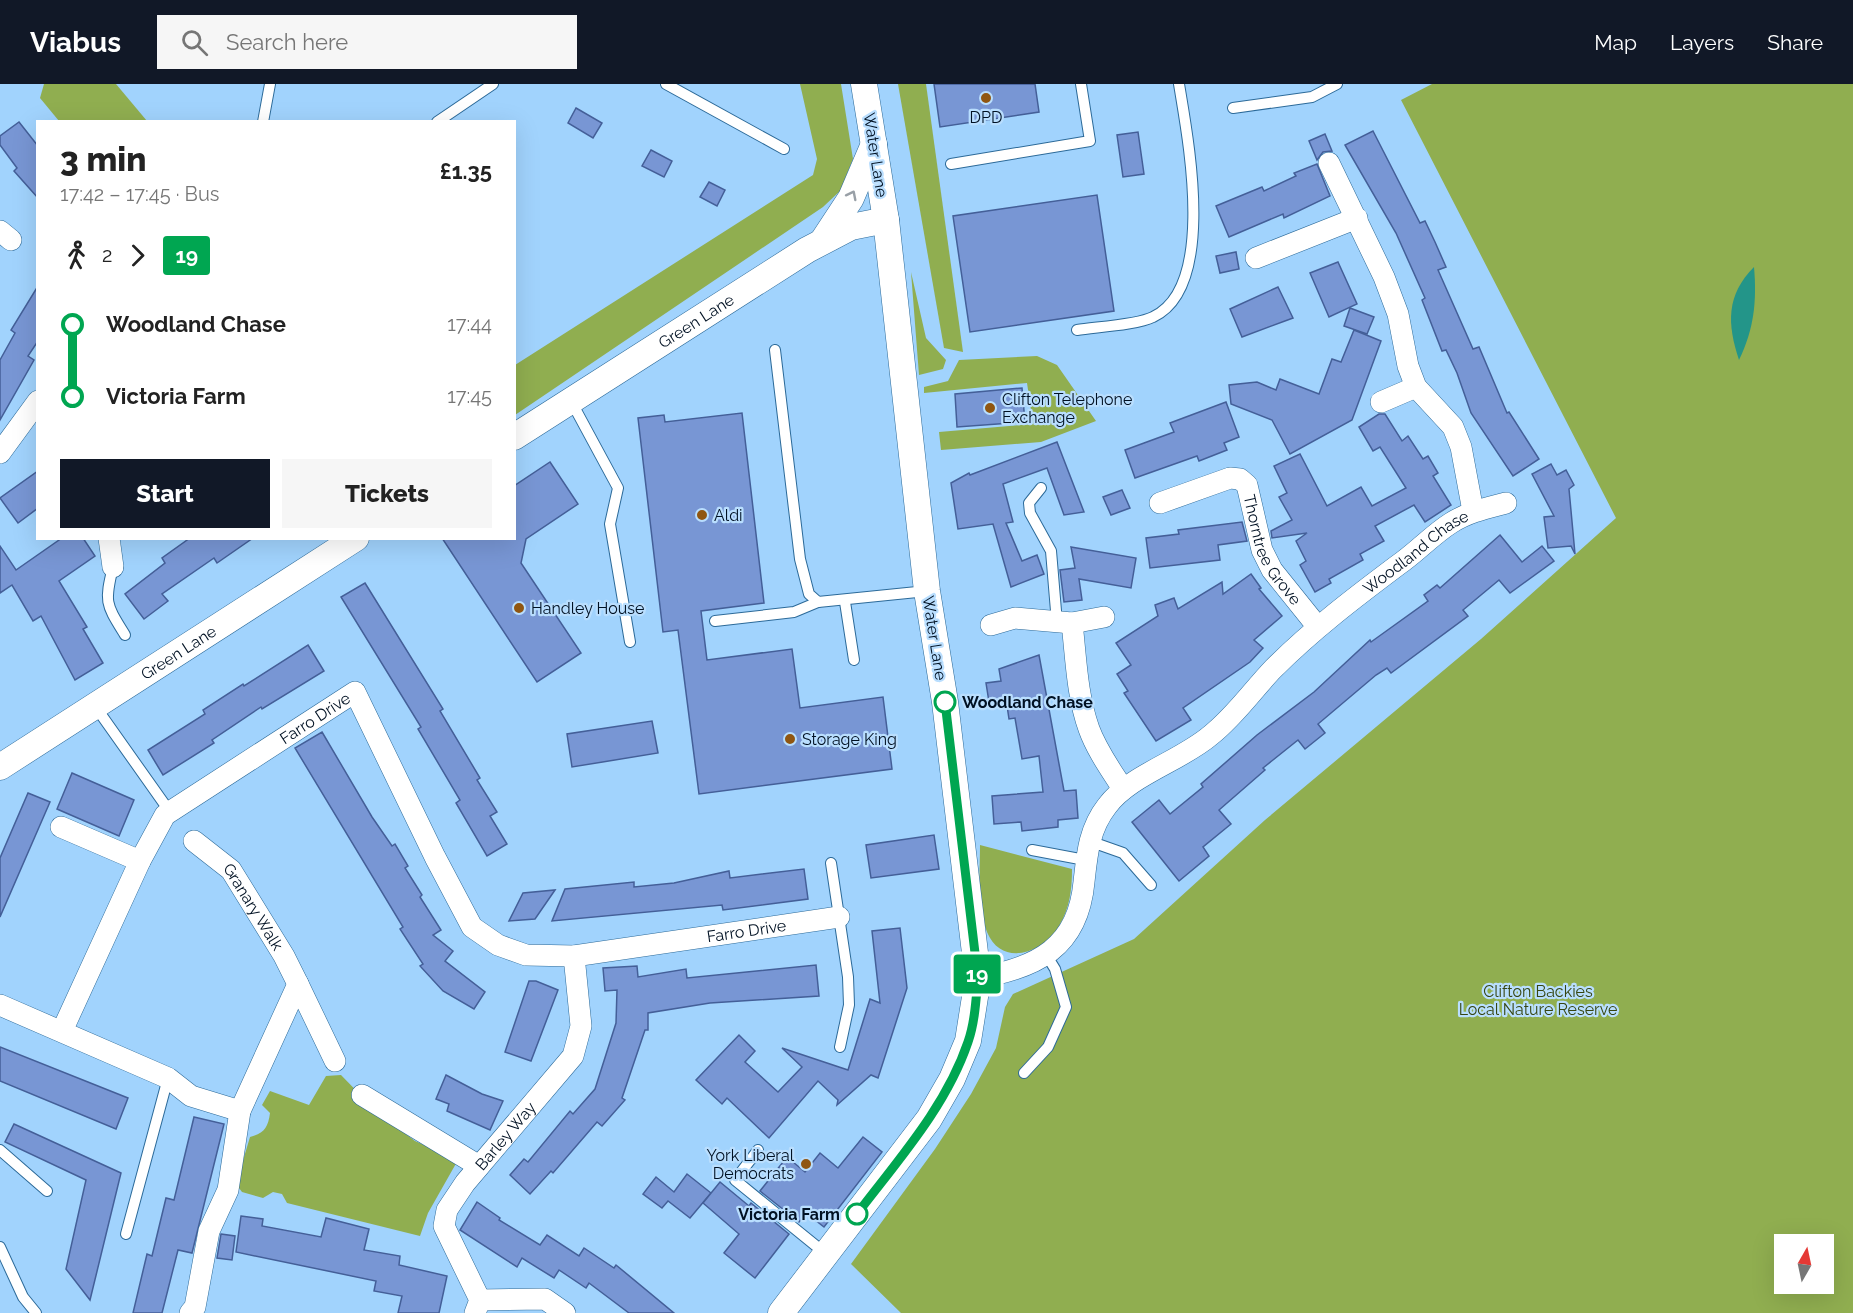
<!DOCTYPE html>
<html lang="en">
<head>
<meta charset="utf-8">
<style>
	:root { --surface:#fff; --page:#f6f6f6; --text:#222; --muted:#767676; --accent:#111827 }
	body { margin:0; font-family:Raleway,sans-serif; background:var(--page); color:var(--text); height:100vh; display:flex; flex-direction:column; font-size:22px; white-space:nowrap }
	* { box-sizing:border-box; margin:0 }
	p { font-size:20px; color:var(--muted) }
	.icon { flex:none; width:33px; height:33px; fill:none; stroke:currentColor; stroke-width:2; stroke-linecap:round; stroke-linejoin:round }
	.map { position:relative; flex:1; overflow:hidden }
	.sheet { position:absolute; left:36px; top:36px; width:480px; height:420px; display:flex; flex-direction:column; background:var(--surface); border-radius:0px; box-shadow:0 6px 24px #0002 }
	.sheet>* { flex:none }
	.badge { padding:0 12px; border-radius:4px; font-size:21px; line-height:39px }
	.needle { width:39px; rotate:9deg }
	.controls { position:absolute; left:1774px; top:1150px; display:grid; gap:12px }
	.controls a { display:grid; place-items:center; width:60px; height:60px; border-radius:0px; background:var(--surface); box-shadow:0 6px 24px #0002; font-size:30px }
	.map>.badge { position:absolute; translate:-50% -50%; box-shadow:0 0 0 3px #fff }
	.legs { display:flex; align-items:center; gap:9px; height:66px; padding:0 24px; font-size:20px }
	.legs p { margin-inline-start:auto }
	.summary { display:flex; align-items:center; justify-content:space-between; height:102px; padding:0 24px }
	h1 { font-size:33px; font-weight:800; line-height:45px }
	.cta { display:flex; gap:12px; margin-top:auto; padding:12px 24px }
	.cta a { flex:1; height:69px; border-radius:0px; background:var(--accent); color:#fff; font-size:24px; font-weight:800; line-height:69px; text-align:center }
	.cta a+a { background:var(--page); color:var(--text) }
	ul { padding:0 24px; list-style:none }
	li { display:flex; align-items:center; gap:21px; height:72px; font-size:22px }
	li i { display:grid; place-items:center; width:9px; height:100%; margin:0 8px; background:currentColor }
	li i::after { content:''; width:15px; height:15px; margin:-8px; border:4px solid; border-radius:50%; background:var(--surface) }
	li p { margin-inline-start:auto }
	li:first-child i { background:linear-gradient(#0000 50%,currentColor 0) }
	li:last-child i { background:linear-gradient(currentColor 50%,#0000 0) }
	header { display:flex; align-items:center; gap:36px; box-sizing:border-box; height:84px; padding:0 30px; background:var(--accent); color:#fff }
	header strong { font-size:28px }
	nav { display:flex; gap:33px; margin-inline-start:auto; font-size:21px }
	.search { width:420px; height:54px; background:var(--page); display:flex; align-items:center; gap:15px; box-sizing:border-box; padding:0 21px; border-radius:0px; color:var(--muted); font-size:22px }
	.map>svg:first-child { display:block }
	.green { fill:#90ae50; fill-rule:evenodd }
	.water { fill:#239589 }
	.building { fill:#7896d4; stroke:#445f98; stroke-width:1.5 }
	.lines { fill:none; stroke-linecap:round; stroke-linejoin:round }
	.service-casing { stroke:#2c6a99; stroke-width:12 }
	.minor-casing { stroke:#2c6a99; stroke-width:22 }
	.tertiary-casing { stroke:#2c6a99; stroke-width:27 }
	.service { stroke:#fff; stroke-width:10 }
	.minor { stroke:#fff; stroke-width:21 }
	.tertiary { stroke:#fff; stroke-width:26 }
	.oneway { stroke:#99a0a7 }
	.line-1-casing { stroke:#fff; stroke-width:14 }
	.line-1 { stroke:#00a651; stroke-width:9 }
	.poi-dot { fill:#905611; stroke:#b9defe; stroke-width:2 }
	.stop-1-dot { fill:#fff; stroke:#00a651; stroke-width:3 }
	.labels { text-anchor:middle; stroke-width:4.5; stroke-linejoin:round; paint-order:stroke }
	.poi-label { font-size:16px; fill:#001123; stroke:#b9defe; text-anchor:start }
	.street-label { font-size:16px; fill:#001123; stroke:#b9defe }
	.stop-label { font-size:16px; font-weight:bold; fill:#001123; stroke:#b9defe; text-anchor:start }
	.park-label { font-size:16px; fill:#364511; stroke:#b9defe }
</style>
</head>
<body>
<header>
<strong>Viabus</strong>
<div class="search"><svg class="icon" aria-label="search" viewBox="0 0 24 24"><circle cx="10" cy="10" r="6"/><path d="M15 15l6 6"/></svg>Search here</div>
<nav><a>Map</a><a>Layers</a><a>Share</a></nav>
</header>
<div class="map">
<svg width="1853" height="1229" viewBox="0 0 1853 1229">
	<rect width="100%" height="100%" fill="#a1d3fd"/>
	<g class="green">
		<path d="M44,0H116L147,37H59L40,14Z"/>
		<path d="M800,0H841L853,75L840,107L823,123L515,331V281L813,91L817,75Z"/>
		<path d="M898,0H926L963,268L944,264Z"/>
		<path d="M1432,0H1853V1229H901L851,1180L935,1065L971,1010L996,964L1005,923L1013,910L1134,855L1265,736L1481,555L1616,434L1401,16ZM1785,1161H1824V1200H1785Z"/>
		<path d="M911,188L926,254L946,276L943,285L919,291Z"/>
		<path d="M1037,272L1057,281L1096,337L1041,358L941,366L939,348L1033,340L1027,299L924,309V303L948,297L959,276Z"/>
		<path d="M980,761L1072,785C1072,805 1070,824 1059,842C1043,869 1002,884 987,848C977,822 980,788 980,761Z"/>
		<path d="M341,991L377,1028L415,1057L458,1076L428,1129L420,1152L287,1119L282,1110L273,1108L263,1114L242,1108L236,1100L250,1053C264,1049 268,1044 270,1029L262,1021L270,1007L309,1021L326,992Z"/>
	</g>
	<path class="water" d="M1754,183C1757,217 1754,245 1739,276C1727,240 1726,211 1754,183Z"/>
	<g class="building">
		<path d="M934,0H1035L1039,28L940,43Z"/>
		<path d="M576,24L602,39L593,54L568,39Z"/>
		<path d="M19,38L38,62V114L14,87L17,84L0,61V52Z"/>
		<path d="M1373,47L1420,139L1425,137L1435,158L1446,183L1438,186L1473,265L1479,263L1507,329L1509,328L1539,375L1513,392L1471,329L1457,289L1446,266L1442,267L1422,216L1425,214L1396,149L1345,61Z"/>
		<path d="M1138,48L1144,90L1123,93L1117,51Z"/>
		<path d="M1325,50L1332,67L1323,68L1317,76L1309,57Z"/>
		<path d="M651,66L672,77L664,93L642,82Z"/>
		<path d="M1317,80L1330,112L1284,134L1283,130L1229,153L1216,122L1262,103L1264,107L1296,92L1294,89Z"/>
		<path d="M709,98L725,106L717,122L700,113Z"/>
		<path d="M1097,111L1114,227L970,248L953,132Z"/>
		<path d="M1236,168L1239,185L1220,189L1216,172Z"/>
		<path d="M1338,178L1357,220L1329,233L1310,189Z"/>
		<path d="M38,202V257L28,272L34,276L0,336V276L15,249L11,246Z"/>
		<path d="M1278,203L1293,234L1242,253L1230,225Z"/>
		<path d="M1350,224L1374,233L1367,250L1344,242Z"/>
		<path d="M1354,246L1381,257L1352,336L1290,370L1272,336L1231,320L1229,301L1257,298L1276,306L1280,295L1319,310L1332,275L1341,278Z"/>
		<path d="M1022,304L1025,338L957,343L955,310Z"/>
		<path d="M1226,318L1239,353L1224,359L1227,366L1199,377L1197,372L1135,394L1125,366L1174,348L1170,339Z"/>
		<path d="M742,329L764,519L701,527L707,576L792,565L800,624L883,613L892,685L699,710L678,546L663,548L638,334L664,331L665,338Z"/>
		<path d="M1379,330H1385L1402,357L1408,352L1423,375L1428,372L1438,389L1433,392L1451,421L1425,438L1414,421L1375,442L1384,457L1360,470L1363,476L1329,495L1331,499L1315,508L1300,481L1306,477L1296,457L1307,449L1272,454L1271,447L1292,436L1279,413L1287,409L1274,382L1300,370L1327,422L1361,403L1372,422L1406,404L1380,363L1373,367L1359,343Z"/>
		<path d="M1057,358L1084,428L1064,431L1047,384L1003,400L1013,438L1006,439L1022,477L1037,471L1044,490L1011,503L993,440L958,445L951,399L969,389L970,391Z"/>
		<path d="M550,378L578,420L526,455L521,479L581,569L537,598L442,454H514V402Z"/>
		<path d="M1551,380L1557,391L1566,386L1574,401L1569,405L1575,470L1571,462L1548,464L1544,433L1554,432L1532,390Z"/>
		<path d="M38,387V424L18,439L0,414Z"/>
		<path d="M1122,406L1130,424L1111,431L1103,413Z"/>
		<path d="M1242,438L1247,457L1218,461L1220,476L1150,484L1146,454L1179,450L1178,446Z"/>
		<path d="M1500,451L1522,478L1542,462L1554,477L1510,509L1499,496L1463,526L1468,532L1391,589L1387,584L1376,591L1318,640L1325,649L1305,665L1298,656L1263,684L1265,686L1219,726L1231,740L1203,763L1209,772L1179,797L1132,738L1159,716L1170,730L1203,703L1201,700L1257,651L1314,608L1370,556L1371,558L1428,517L1424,511L1437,501L1440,504Z"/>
		<path d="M62,454H83L95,472L59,497L87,543L83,545L103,579L75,596L41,532L33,537L12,501L0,509V462L16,486Z"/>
		<path d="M190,454H253L217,479L214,474L162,510L168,517L144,535L125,510L165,479L162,474Z"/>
		<path d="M1071,463L1136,474L1131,504L1079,495L1082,516L1064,518L1060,486L1075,484Z"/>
		<path d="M1251,490L1261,504L1259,505L1282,532L1254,556L1263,564L1250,578L1183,624L1191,636L1156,657L1124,609L1128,607L1117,590L1131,581L1116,559L1158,532L1155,521L1174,514L1178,525L1222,498L1223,510Z"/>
		<path d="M365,499L443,625L440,627L480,694L477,696L497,728L490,732L507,760L487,772L456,719L460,716L418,645L421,643L341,513Z"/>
		<path d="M308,561L324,587L262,625L261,623L212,656L214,659L163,691L148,666L205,630L203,626L243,600L244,602Z"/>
		<path d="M1039,571L1064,707L1076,706L1078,734L1058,736V743L1022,747L1021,738L994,740L992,712L1043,708L1039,672L1022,675L1015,634L1009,635L1006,615L989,618L986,599L1001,597L999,585Z"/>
		<path d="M652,637L658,669L572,683L567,650Z"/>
		<path d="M322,648L372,733L392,762L395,760L408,782L405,784L422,811L420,813L441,846L433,851L453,867L445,877L485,908L474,925L443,907L420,882L423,880L400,845L403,843L295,664Z"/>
		<path d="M72,689L134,716L119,752L57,725Z"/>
		<path d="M28,709L50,718L0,833V774Z"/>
		<path d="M934,751L939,785L871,794L866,761Z"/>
		<path d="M804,785L808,815L723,826L722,821L552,837L565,805L634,798V803L674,799L729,787L730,794Z"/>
		<path d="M555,806L535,835L509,837L523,809Z"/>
		<path d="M900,844L907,904L878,994L871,991L837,1021L838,1016L818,997L769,1054L727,1014L722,1020L696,996L739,951L755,967L745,978L778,1008L802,983L782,964L848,986L870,915L880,919L872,847Z"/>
		<path d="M816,881L819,912L710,919L648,929V946H645L622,1014L625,1016L602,1042L597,1038L553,1089L551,1087L530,1110L510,1091L524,1075L528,1078L570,1027L573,1030L595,1005L616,939L617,906L605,907L603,884L637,882L638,893L686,885L687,894Z"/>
		<path d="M529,897H536L558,906L531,977L505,968Z"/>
		<path d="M0,963L128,1014L116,1045L0,997Z"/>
		<path d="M446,991L482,1010L503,1017L490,1046L447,1027L449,1020L436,1015Z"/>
		<path d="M194,1033L224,1040L192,1169L178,1166L162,1229H133L147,1170L152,1172L166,1114L174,1116Z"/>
		<path d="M14,1040L121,1089L90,1216L66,1185L86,1096L5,1058Z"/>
		<path d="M863,1053L882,1068L824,1143L806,1129L799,1138L760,1107L787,1073L805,1088L820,1069L838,1084Z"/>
		<path d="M687,1090L711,1109L690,1134L668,1117L662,1124L643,1110L656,1093L674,1108Z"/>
		<path d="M720,1098L749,1122L751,1119L789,1150L755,1194L724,1169L739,1150L703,1119Z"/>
		<path d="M477,1118L500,1134L499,1136L540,1161L547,1151L579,1172L584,1164L614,1184L616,1181L674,1229H629L589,1199L586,1204L559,1186L554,1194L522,1174L517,1183L460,1146Z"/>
		<path d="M241,1132L263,1135L262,1142L321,1153L326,1134L369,1145L364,1166L400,1172L399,1181L447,1192L439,1229H398L402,1212L374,1207L376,1197L236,1168Z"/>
		<path d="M221,1150L235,1152L232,1176L217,1174Z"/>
	</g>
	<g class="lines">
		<defs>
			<g id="service">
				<path d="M666,0L784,65"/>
				<path d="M1233,24L1312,13L1337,0"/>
				<path d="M263,38L270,0"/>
				<path d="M437,38L493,0"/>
				<path d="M951,80L1090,57L1081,0"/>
				<path d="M1077,246C1096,243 1137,241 1153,233C1217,203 1188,55 1179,0"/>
				<path d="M775,266L800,475L809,510L818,518L927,507"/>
				<path d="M571,317L618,404L610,440L630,558"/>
				<path d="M1041,404L1029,419L1030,429L1051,467L1057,539"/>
				<path d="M113,483C104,519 106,520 125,551"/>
				<path d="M845,518L854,576"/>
				<path d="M715,537L794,528L818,518"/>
				<path d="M95,622L170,728"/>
				<path d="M1089,757L1123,769L1151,801"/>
				<path d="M1032,766L1085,776"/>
				<path d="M831,779L848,893L849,921L840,963"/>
				<path d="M1024,989L1048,963L1066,923L1055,885L1047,872"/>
				<path d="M0,1066L47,1107"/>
				<path d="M758,1066L735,1096L826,1170"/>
				<path d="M126,1150L168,994"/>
				<path d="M0,1163L23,1213L36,1229"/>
			</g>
			<g id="minor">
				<path d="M1329,79L1384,193L1398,230L1408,282L1416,303L1453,343L1461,363L1473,427"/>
				<path d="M0,147L11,156"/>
				<path d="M1256,174L1357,134"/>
				<path d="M1381,318L1416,303"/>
				<path d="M0,369L38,317"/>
				<path id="s1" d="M1160,419L1230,394L1240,395L1247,401L1262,466L1272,486L1317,542"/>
				<path d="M109,454L113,483"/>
				<path d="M1072,539C1076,574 1077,612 1089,645C1097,667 1111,686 1123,705"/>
				<path d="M991,541L1015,534L1072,539L1104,533"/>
				<path d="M61,743L140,777"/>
				<path id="s2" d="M194,757L231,786L284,872L298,900"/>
				<path id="s3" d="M978,894C1036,884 1078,864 1084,798C1087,770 1089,745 1107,722C1130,691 1181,677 1211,651C1235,632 1252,607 1273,585C1312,546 1354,514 1398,481C1417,468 1432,451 1451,439C1468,428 1487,424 1506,419"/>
				<path d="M0,921L168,994L191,1012L240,1027"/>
				<path id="s4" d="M62,947L140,777L165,731L355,608L435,773L472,843L498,861L526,871L574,872L839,833"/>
				<path d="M362,1011L479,1082"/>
				<path d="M480,1216L545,1215L565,1229"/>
				<path d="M190,1229L195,1223L209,1147L228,1106L240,1027L298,900L335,977"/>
				<path id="s5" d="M475,1229L480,1216L444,1142L447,1126L465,1099L573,972L581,942L574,872"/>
			</g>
			<g id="tertiary">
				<path d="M824,155L851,114L874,60"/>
				<path id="s6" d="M514,353L807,166L851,143L886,136"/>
				<path id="s7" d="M0,683L356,454"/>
				<path d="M781,1229L929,1035L952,995L968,957L978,894L945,618L927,507L886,136L864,0"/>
			</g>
		</defs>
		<use href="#service" class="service-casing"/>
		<use href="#minor" class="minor-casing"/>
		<use href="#tertiary" class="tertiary-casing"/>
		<use href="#service" class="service"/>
		<use href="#minor" class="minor"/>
		<use href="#tertiary" class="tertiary"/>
	</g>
	<defs><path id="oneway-chevron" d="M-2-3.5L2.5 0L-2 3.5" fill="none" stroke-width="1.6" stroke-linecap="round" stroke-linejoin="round" transform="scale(1.5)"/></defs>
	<use class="oneway" href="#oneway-chevron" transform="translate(852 111) rotate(-63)"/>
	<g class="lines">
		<defs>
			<path id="line-1" d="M857,1130C898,1076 946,1023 968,958C975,938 976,915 978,894L945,618"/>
		</defs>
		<use href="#line-1" class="line-1-casing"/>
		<use href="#line-1" class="line-1"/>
	</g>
	<g class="poi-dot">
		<circle cx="986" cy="14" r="6"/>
		<circle cx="990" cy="324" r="6"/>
		<circle cx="702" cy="431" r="6"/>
		<circle cx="519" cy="524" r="6"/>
		<circle cx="790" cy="655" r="6"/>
		<circle cx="806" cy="1080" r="6"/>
	</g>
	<g class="stop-1-dot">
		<circle cx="945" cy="618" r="10"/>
		<circle cx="857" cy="1130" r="10"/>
	</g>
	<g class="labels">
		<g class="poi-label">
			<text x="986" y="39" text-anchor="middle">DPD</text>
			<text x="1002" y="321">Clifton Telephone<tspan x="1002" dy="18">Exchange</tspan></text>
			<text x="714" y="437">Aldi</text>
			<text x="531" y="530">Handley House</text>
			<text x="802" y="661">Storage King</text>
			<text x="794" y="1077" text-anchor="end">York Liberal<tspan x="794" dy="18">Democrats</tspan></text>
		</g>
		<g class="street-label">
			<text transform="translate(876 71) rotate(81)" y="6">Water Lane</text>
			<text dy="6" stroke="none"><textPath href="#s6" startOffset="216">Green Lane</textPath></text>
			<text dy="6" stroke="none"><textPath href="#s1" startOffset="164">Thorntree Grove</textPath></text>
			<text dy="6" stroke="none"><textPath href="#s3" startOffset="640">Woodland Chase</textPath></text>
			<text transform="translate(935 554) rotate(81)" y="6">Water Lane</text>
			<text dy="6" stroke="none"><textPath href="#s7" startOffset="212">Green Lane</textPath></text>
			<text dy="6" stroke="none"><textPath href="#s4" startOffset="418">Farro Drive</textPath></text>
			<text dy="6" stroke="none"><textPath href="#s2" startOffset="90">Granary Walk</textPath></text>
			<text dy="6" stroke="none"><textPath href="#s4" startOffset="1012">Farro Drive</textPath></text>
			<text dy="6" stroke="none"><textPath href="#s5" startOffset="207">Barley Way</textPath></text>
		</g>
		<g class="stop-label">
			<text x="962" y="624">Woodland Chase</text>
			<text x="840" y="1136" text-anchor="end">Victoria Farm</text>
		</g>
		<g class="park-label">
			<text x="1538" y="913">Clifton Backies<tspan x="1538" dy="18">Local Nature Reserve</tspan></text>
		</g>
	</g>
</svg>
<div class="controls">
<a><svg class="needle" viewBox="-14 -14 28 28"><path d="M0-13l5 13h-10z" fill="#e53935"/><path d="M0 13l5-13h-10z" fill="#767676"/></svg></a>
</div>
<b class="badge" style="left:977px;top:890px;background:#00a651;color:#fff">19</b>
<section class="sheet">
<div class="summary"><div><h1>3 min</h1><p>17:42 – 17:45 · Bus</p></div><b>£1.35</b></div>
<div class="legs"><svg class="icon" aria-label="walk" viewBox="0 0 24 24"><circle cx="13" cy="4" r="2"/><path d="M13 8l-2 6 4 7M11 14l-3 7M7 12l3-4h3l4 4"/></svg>2<svg class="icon" aria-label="forward" viewBox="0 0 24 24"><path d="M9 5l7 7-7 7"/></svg><b class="badge" style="background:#00a651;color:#fff">19</b></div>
<ul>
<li><i style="color:#00a651"></i><b>Woodland Chase</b><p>17:44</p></li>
<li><i style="color:#00a651"></i><b>Victoria Farm</b><p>17:45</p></li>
</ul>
<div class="cta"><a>Start</a><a>Tickets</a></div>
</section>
</div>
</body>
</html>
